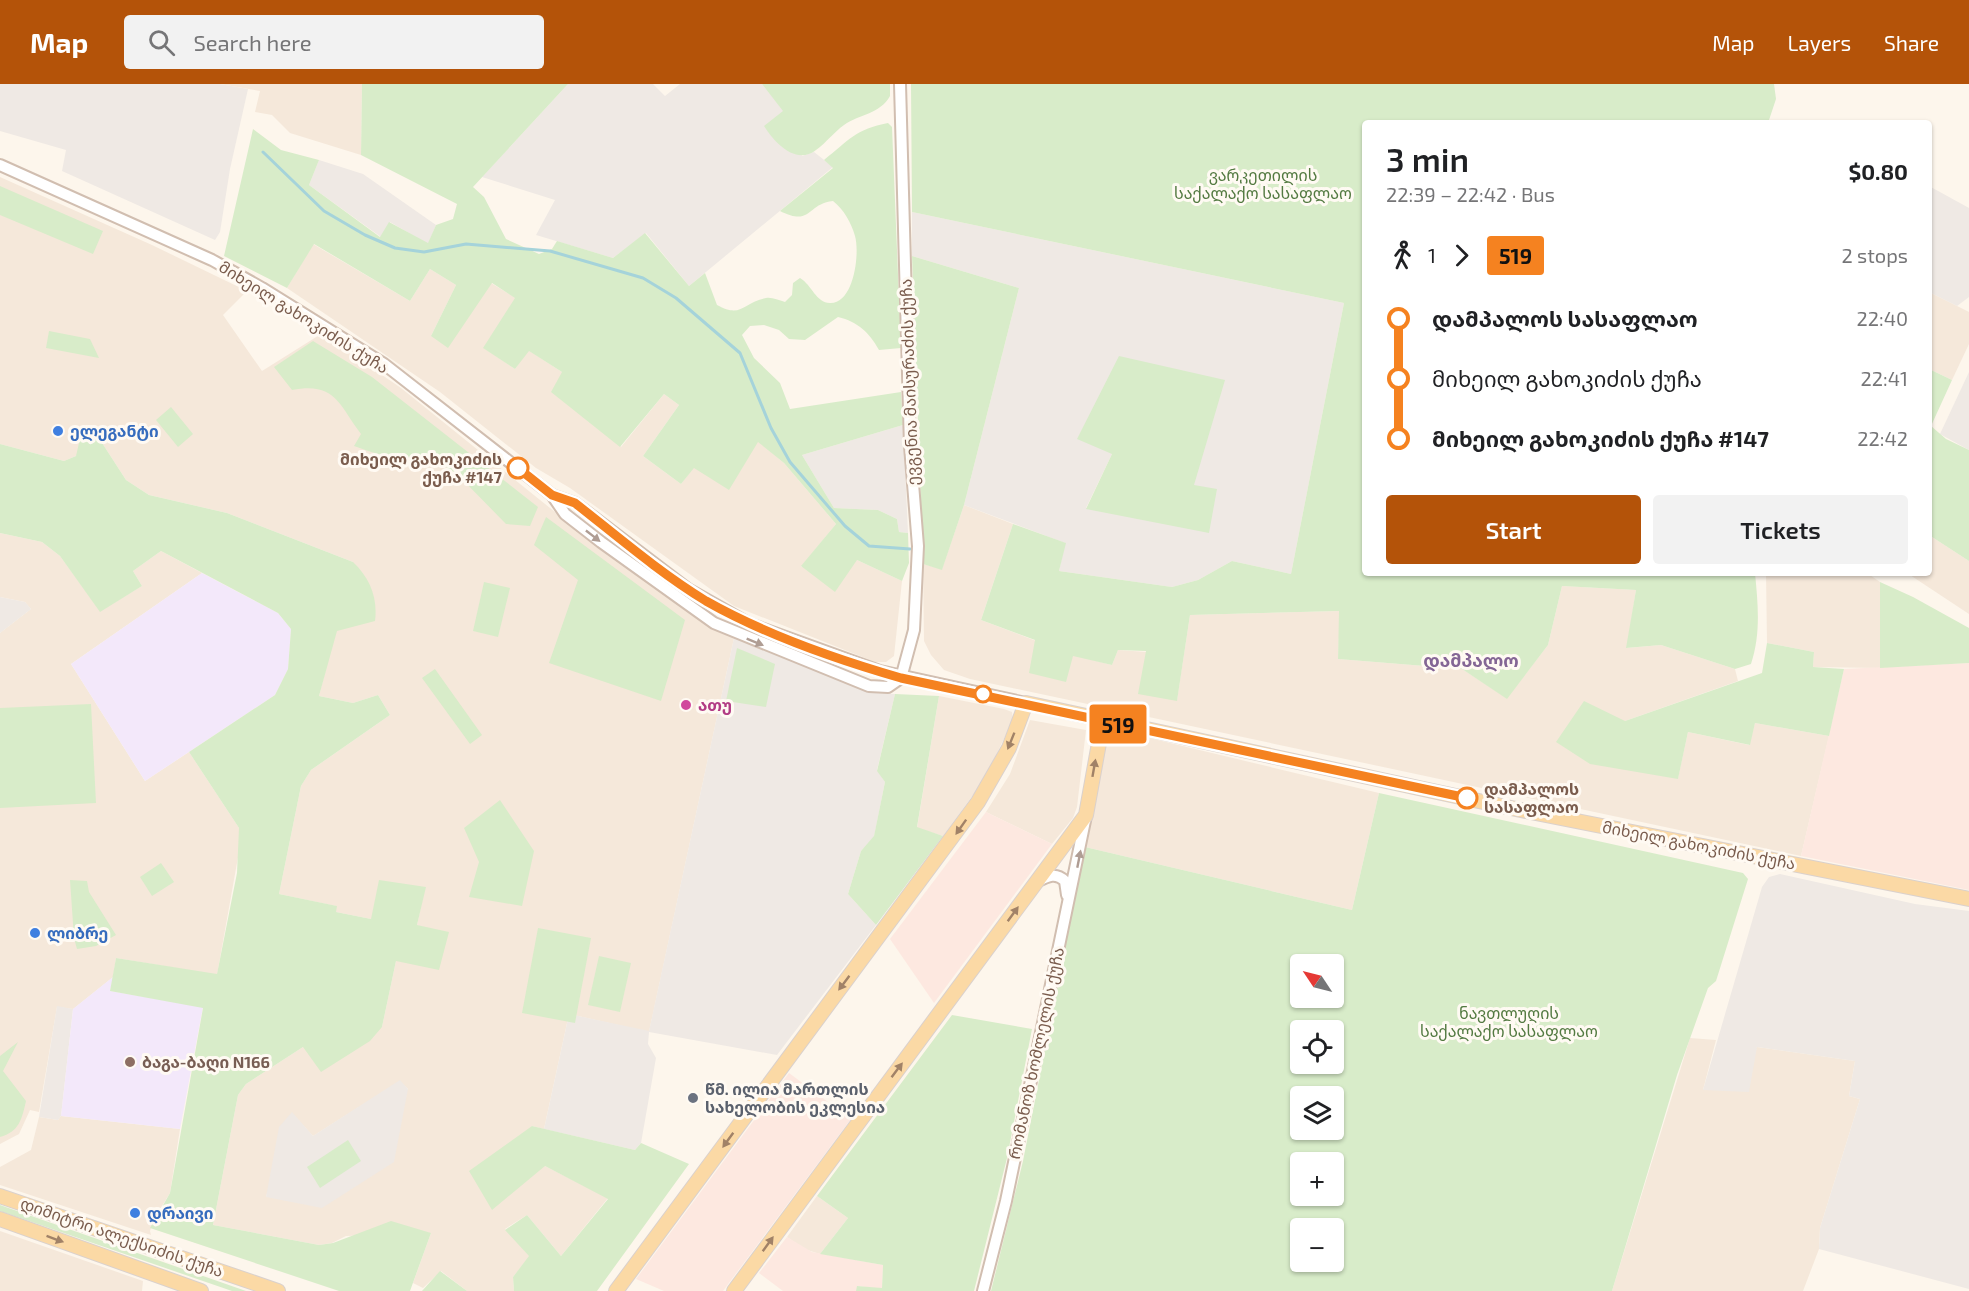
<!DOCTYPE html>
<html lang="en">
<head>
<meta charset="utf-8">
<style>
	:root { --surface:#fff; --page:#f2f2f2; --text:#202124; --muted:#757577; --accent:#b45309 }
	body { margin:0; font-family:"Exo 2","Noto Sans Georgian",sans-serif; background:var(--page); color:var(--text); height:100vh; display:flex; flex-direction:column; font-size:22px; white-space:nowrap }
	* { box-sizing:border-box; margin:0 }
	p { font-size:20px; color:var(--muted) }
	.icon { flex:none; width:33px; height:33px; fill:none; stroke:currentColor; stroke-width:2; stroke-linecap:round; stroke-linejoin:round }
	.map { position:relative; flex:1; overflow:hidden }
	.sheet { position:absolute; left:1362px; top:36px; width:570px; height:456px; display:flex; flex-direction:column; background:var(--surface); border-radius:6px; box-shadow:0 2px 4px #0004 }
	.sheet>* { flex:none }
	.badge { padding:0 12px; border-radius:4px; font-size:21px; line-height:39px }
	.needle { width:39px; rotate:305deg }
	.fabs { position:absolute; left:1290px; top:870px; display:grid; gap:12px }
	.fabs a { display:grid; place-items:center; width:54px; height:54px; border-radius:6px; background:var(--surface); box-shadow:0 2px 4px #0004; font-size:30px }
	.map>.badge { position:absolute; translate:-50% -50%; box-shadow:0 0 0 3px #fff }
	.legs { display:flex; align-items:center; gap:9px; height:66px; padding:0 24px; font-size:20px }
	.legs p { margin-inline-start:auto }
	.headline { display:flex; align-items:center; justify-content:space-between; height:102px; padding:0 24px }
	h1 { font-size:33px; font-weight:600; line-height:45px }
	.cta { display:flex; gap:12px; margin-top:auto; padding:12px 24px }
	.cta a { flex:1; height:69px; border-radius:6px; background:var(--accent); color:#fff; font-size:24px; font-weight:600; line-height:69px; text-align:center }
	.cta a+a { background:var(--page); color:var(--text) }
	ul { padding:0 24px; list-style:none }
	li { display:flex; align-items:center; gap:21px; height:60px; font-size:22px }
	li i { display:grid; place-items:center; width:9px; height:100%; margin:0 8px; background:currentColor }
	li i::after { content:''; width:15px; height:15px; margin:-8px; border:4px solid; border-radius:50%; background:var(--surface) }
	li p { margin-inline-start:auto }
	li:first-child i { background:linear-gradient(#0000 50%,currentColor 0) }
	li:last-child i { background:linear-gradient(currentColor 50%,#0000 0) }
	header { display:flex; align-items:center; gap:36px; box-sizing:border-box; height:84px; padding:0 30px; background:var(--accent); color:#fff }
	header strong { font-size:28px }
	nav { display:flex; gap:33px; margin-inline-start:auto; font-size:21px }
	.search { width:420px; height:54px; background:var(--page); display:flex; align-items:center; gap:15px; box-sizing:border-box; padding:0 21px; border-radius:6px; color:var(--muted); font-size:22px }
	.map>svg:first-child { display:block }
	.residential { fill:#f5e8da; fill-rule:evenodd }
	.commercial { fill:#fde8e0 }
	.industrial { fill:#efe9e4; fill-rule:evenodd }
	.education { fill:#f3e8fa }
	.green { fill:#d8ecc9; fill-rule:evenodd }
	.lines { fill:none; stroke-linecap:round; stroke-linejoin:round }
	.stream { stroke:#a5d3da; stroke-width:3 }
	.minor-casing { stroke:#d1beb0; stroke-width:14 }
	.major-casing { stroke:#dad1cd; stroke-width:16 }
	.minor { stroke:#fff; stroke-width:10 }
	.major { stroke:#fbd9a5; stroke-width:14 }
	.oneway { fill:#af9d94 }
	.oneway2 { fill:#a18267 }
	.line-1-casing { stroke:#fff; stroke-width:14 }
	.line-1 { stroke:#f58220; stroke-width:9 }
	.shop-dot { fill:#3f7fe0; stroke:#fffaf3; stroke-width:2 }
	.stop-1-dot { fill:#fff; stroke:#f58220; stroke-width:3 }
	.hotel-dot { fill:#d1479c; stroke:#fffaf3; stroke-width:2 }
	.education-dot { fill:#8d6e63; stroke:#fffaf3; stroke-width:2 }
	.worship-dot { fill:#6b7280; stroke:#fffaf3; stroke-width:2 }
	.labels { text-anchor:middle; stroke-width:6; stroke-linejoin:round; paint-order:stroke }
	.park-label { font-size:16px; fill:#537a41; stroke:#fffaf3 }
	.street-label { font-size:16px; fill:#7a5c4d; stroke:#fffaf3 }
	.shop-label { font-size:16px; font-weight:bold; fill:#366cbe; stroke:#fffaf3; text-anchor:start }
	.stop-label { font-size:16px; font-weight:bold; fill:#7a5c4d; stroke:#fffaf3; text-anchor:end }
	.hotel-label { font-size:16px; font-weight:bold; fill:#b23c85; stroke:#fffaf3; text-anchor:start }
	.education-label { font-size:16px; font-weight:bold; fill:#785e54; stroke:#fffaf3; text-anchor:start }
	.worship-label { font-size:16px; font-weight:bold; fill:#5b616d; stroke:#fffaf3; text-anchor:start }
	.neighbourhood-label { font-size:18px; font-weight:bold; fill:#846695; stroke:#fffaf3 }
</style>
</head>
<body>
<header>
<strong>Map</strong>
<div class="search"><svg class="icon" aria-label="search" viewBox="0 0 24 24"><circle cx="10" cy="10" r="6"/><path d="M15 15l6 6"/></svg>Search here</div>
<nav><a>Map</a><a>Layers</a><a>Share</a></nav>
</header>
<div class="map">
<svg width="1969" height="1207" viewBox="0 0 1969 1207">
	<rect width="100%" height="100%" fill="#fdf6ec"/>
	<g class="residential">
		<path d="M220,0H362L361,71L290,49L272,31L255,28L260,7Z"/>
		<path d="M0,93L152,161L247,207L223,231L262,287L321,250L340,262L401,304L555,428L704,539L734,554L649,948L569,930L544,1045L532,1042L545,1082L608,1114L561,1172L527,1131L505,1145L530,1172L513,1193L514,1207H467L441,1187L423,1204L413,1199L431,1149L346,1152L332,1159L319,1161L213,1141L238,1011L246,1000L303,963L382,943L396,877L417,841L425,804L371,835L336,828V822L279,810L301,702L311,686L390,631L378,611L353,619L319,612L353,478L227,429L149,411L126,396L95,348L76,372L64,377L0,360ZM400,997L408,1005L266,1113L292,1029L313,1052Z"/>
		<path d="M313,160L410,217L430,185L456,201L431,252L491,199L516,214L484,264L515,285L528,266L562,288L621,363L664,310L679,321L643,372L681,400L694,383L758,357L784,379L836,440L801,483L857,476L902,497L894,572L886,578H875L734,522L570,404L536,384L440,308L287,204Z"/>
		<path d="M1929,208L1969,228V260L1952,296L1929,285Z"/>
		<path d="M964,421L1013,440L981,536L1073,571L1112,581L1118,566L1147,568L1177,616L1190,531L1340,527L1338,575L1462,585L1507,614L1548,561L1562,502L1636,506L1627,564L1661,561L1735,585L1738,597L1625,637L1678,694L1688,648L1749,661L1755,639L1829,652L1801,772L970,595L944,586L931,571L924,557L923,480L942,485Z"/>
		<path d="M0,449L42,458L60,472L100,527L142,502L133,487L161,467L202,489L71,580L145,697L189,668L239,744L240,762L217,891L116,874L113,893L73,925L57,923L39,1028L30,1026L19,1050L0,1060V549L31,525L25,518L0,513Z"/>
		<path d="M1929,451L1969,477V530L1907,489H1929Z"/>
		<path d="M1766,489H1867L1880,498V584L1813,583L1814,568L1767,559Z"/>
		<path d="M939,612L1004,625L1012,628L1013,636L984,696L943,752L917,744Z"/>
		<path d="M1030,636L1086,646L1077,723L1073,734L1052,760L986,728L1010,690Z"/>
		<path d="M1116,646L1379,709L1352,826L1085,763L1106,658Z"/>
		<path d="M1690,954L1716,956L1703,1006L1757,963L1855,977L1849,1012L1860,1015L1820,1144L1819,1165L1803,1207H1612Z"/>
		<path d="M61,1032L180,1045L170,1109L154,1135L150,1147L151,1151L0,1101V1083L31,1066L39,1033L58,1036Z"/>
		<path d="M817,1112L848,1134L820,1170L804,1165L787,1153Z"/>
		<path d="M0,1147L143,1197L142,1207H0Z"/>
	</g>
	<g class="commercial">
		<path d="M1969,579V806L1801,772L1844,585Z"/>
		<path d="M986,728L1052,760L934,919L890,855Z"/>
		<path d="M789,989L851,1035L723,1207H664L636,1195Z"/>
		<path d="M787,1153L812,1168L883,1181L882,1205L858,1202L856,1207H783L759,1189Z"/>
	</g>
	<g class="industrial">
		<path d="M0,0H220L248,5L230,85L220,148L215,156L62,87L66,66L0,47Z"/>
		<path d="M568,0H653L665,12L680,0H762L784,27L802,72L814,68L833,83L689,202L646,149L613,174L536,151L555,116L482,93Z"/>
		<path d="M319,76L363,90L436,141L428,160L390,138L381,153L309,101Z"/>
		<path d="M1929,102L1969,124V213L1957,222L1929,208Z"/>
		<path d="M912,128L1344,219L1291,490L1232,477L1198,496L1172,503L1059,487L1065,459L964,421L1019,204L912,172ZM1112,370L1193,402L1086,424Z"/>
		<path d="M1969,288V366L1940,350Z"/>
		<path d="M903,341L908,449L899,448L897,435L878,426L834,424L802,371Z"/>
		<path d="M0,513L25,518L31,525L0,549Z"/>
		<path d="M734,554L874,609L895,610L877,686L885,698L874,753L861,767L848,810L876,841L777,971L649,948L648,960L656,974L641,1059L635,1066L544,1045L569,930L649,947Z"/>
		<path d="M1780,790L1915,820L1969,827V1205L1819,1165L1820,1144L1860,1015L1849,1012L1855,977L1757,963L1749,1008L1703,1006L1762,803L1769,793Z"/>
		<path d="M57,922L73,925L61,1032L58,1036L39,1033Z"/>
		<path d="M400,996L408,1005L394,1078L322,1124L266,1113L279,1043L292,1028L313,1052Z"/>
	</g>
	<g class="education">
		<path d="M202,489L278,529L291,545L288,585L275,611L145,697L71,580Z"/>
		<path d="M113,893L110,907L203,923L180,1045L61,1032L73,925Z"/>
	</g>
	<g class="green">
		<path d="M362,0H568L473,103L484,113L506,155L539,170L552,165L557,157L613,174L645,149L689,202L705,189L717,221C742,235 743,218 766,214C772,213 778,216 785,218L792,211L793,199L800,194C812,201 816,219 830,219C854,220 860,169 855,152C851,138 844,126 833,117C806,120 812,143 780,127L833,84L824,76C849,56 856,45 888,39L892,43L901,264L879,266C869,248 858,238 838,233L805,256L789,255L779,246L764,241L750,242L742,251L754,274L780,299L790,325L901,308L903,341L802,371L834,424L878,426L897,435L899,448L908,449L909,479L902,497L857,476L835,508L801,482L836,440L784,379L758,358L729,406L694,384L681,400L643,372L679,321L664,310L620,363L551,308L562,288L529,267L515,285L483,264L515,214L492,199L448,264L431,252L456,201L430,185L410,217L314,160L287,204L224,172L253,45L281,66L319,76L309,101L380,153L389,138L428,159L436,141L453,135L457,120L361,71Z"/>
		<path d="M762,0H890V12C880,30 860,30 844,41C834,48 826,59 816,66C796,82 774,58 764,42L783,27Z"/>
		<path d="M911,0H1774L1776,15L1768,39H1365V489H1755C1758,520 1761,550 1751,580L1735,585L1661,561L1626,564L1636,506L1562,502L1548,561L1507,615L1462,585L1338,575L1339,527L1190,531L1177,617L1138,610L1146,567L1118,566L1112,581L1073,572L1066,598L1029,589L1035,556L981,536L1013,440L1066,459L1059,487L1172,503L1198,496L1232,477L1291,490L1344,219L912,128Z"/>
		<path d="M0,102L103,147L93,170L0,131Z"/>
		<path d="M912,172L1019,204L964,421L942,486L923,480Z"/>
		<path d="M49,247L90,255L99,274L46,264Z"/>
		<path d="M313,257L372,293L538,423L530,442L506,440L458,391L433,374C405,378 381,372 354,362L361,350C338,319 335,298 292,306L274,283Z"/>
		<path d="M1119,272L1225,296L1194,401L1217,405L1209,449L1086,425L1112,370L1077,355Z"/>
		<path d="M1929,285L1952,296L1931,342L1946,355L1969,366V477L1929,451Z"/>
		<path d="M171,323L193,350L178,363L156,336Z"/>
		<path d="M82,346L95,348L126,396L149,411L227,429L353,478C370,494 378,514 375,537L337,547L319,612L353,619L378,611L390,631L311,686L301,702L279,810L337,822L336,828L371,835L379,796L426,803L417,841L449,848L439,886L396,877L382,943L370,957L321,988L303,963L246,1000L238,1011L213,1141L319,1161L333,1159L391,1137L431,1149L410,1207H339L150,1144L170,1109L203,924L110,907L116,874L217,890L237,789L239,744L189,668L275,611L288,585L291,545L278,529L161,467L133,487L142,502L100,528L60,472L42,458L0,449V360L64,377L76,372Z"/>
		<path d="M546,433L685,536L661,617L549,579L578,496L534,461Z"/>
		<path d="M484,498L510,504L498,553L473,547Z"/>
		<path d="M1880,498L1913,513L1969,544V579L1880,584Z"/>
		<path d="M1767,559L1814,568L1813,583L1844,585L1829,652L1755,639L1750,661L1688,648L1678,695L1590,680L1556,658L1584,617L1625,637L1762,589Z"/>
		<path d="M737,564L775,580L766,623L726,617Z"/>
		<path d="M435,585L482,651L470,660L422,594Z"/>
		<path d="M895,610L939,612L917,743L943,752L876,841L848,810L861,767L874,752L885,698L877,687Z"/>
		<path d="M91,620L96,719L0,724V624Z"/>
		<path d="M1379,709L1743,789L1748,795L1716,897L1708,904L1677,991L1612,1207H991L1023,1077L1085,763L1352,826ZM1300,880H1334V914H1300ZM1300,946H1334V980H1300ZM1300,1012H1334V1046H1300ZM1300,1078H1334V1112H1300ZM1300,1144H1334V1178H1300Z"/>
		<path d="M500,716L534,767L522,822L469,813L479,778L464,744Z"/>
		<path d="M161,779L174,798L152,812L140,793Z"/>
		<path d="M70,796L87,797L89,808L116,851L96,862L77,865L74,854Z"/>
		<path d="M538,844L591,854L575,939L522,929Z"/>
		<path d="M599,872L631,879L620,928L588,921Z"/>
		<path d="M952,931L1032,945L1007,1074L974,1207H856L857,1202L882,1204L883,1181L820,1170L848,1134L817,1112Z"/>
		<path d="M18,958L3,987L26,1017C22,1035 19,1048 0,1053V972Z"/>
		<path d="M532,1042L635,1066L641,1059L689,1080L597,1207H514L513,1193L529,1172L505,1146L527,1131L561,1172L608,1115L545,1082L492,1126L469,1087Z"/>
		<path d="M348,1056L361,1077L320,1104L307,1083Z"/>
		<path d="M0,1121L246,1207H232L0,1127Z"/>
		<path d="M440,1187L467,1207H422Z"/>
	</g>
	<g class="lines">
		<path class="stream" d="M263,68L324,127L365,151L395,164L424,168L466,160L550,167L643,194L676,214L740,269L771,344L790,378L845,442L869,462L910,465"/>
		<defs>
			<g id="minor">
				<path d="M900,0L910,362L918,462L914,546L901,594"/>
				<path d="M0,81L212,176L262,204L384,280L552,411L565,430L601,458L714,539L869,602L888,603L901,594"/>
				<path d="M552,411L575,419L688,505L750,540L880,587L1026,619"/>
				<path d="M1038,797C1048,792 1056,788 1065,797L1067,811"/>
				<path d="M983,1207L1006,1117L1086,732"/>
			</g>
			<g id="major">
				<path d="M0,1112L278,1207"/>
				<path d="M0,1135L201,1207"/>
				<path d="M616,1207L978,718L1009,664L1026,619L1511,724L1969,815"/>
				<path d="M734,1207L1086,731L1103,637"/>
			</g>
		</defs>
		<use href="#minor" class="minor-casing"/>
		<use href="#major" class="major-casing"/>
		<use href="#minor" class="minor"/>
		<use href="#major" class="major"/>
	</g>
	<defs><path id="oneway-solid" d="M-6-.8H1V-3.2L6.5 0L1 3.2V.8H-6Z" transform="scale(1.5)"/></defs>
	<g class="oneway">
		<use href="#oneway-solid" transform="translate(593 452) rotate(38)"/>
		<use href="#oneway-solid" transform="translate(755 558) rotate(22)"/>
		<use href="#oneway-solid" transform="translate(1079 775) rotate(-79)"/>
	</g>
	<g class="oneway2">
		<use href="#oneway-solid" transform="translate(1011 657) rotate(112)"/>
		<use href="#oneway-solid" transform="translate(1094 684) rotate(-80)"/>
		<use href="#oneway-solid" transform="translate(961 743) rotate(125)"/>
		<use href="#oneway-solid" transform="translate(1013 830) rotate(-54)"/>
		<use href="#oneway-solid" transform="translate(844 899) rotate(127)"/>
		<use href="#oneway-solid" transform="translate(897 986) rotate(-53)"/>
		<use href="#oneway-solid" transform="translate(728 1056) rotate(126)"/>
		<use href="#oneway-solid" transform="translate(55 1155) rotate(20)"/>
		<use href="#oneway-solid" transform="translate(768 1160) rotate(-54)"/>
	</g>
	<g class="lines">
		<defs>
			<path id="line-1" d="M518,384L552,411L575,419C617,452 660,489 706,517C766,551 835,575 901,594L1467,714"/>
		</defs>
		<use href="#line-1" class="line-1-casing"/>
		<use href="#line-1" class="line-1"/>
	</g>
	<g class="shop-dot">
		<circle cx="58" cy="347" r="6"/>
		<circle cx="35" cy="849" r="6"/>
		<circle cx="135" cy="1129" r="6"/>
	</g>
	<g class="stop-1-dot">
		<circle cx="518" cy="384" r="10"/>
		<circle cx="983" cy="610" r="8"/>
		<circle cx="1467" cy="714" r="10"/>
	</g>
	<circle class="hotel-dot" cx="686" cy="621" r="6"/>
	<circle class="education-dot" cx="130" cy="978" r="6"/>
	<circle class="worship-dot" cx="693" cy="1014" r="6"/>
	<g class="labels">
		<g class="park-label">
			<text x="1263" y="97">ვარკეთილის<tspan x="1263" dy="18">საქალაქო სასაფლაო</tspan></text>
			<text x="1509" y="935">ნავთლუღის<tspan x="1509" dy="18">საქალაქო სასაფლაო</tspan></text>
		</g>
		<g class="street-label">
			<text transform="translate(304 233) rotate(32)" y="6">მიხეილ გახოკიძის ქუჩა</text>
			<text transform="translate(909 298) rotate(-92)" y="6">ევგენია მაისურაძის ქუჩა</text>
			<text transform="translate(1699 761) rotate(11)" y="6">მიხეილ გახოკიძის ქუჩა</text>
			<text transform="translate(1036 969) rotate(-78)" y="6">რომანოზ ხომლელის ქუჩა</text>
			<text transform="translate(122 1153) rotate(19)" y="6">დიმიტრი ალექსიძის ქუჩა</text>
		</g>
		<g class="shop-label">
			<text x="70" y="353">ელეგანტი</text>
			<text x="47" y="855">ლიბრე</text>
			<text x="147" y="1135">დრაივი</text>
		</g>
		<g class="stop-label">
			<text x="502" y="381">მიხეილ გახოკიძის<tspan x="502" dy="18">ქუჩა #147</tspan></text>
			<text x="1484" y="711" text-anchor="start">დამპალოს<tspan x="1484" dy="18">სასაფლაო</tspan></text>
		</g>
		<g class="hotel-label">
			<text x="698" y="627">ათუ</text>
		</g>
		<g class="education-label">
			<text x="142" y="984">ბაგა-ბაღი N166</text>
		</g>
		<g class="worship-label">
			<text x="705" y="1011">წმ. ილია მართლის<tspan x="705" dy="18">სახელობის ეკლესია</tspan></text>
		</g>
		<g class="neighbourhood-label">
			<text x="1471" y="583">დამპალო</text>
		</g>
	</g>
</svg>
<div class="fabs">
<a><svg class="needle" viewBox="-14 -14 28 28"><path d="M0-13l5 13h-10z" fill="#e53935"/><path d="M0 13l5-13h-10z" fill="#757577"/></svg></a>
<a><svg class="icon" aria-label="locate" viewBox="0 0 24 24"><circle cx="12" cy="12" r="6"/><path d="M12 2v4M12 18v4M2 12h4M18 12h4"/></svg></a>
<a><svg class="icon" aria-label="layers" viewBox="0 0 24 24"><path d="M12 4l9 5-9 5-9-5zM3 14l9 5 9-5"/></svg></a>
<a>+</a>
<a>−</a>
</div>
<b class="badge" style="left:1118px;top:640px;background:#f58220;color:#111">519</b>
<section class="sheet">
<div class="headline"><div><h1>3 min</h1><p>22:39 – 22:42 · Bus</p></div><b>$0.80</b></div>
<div class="legs"><svg class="icon" aria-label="walk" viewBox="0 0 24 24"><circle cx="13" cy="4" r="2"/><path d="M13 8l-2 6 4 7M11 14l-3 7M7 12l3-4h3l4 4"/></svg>1<svg class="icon" aria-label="forward" viewBox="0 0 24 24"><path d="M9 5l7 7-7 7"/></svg><b class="badge" style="background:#f58220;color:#111">519</b><p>2 stops</p></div>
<ul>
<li><i style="color:#f58220"></i><b>დამპალოს სასაფლაო</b><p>22:40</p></li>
<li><i style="color:#f58220"></i><span>მიხეილ გახოკიძის ქუჩა</span><p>22:41</p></li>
<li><i style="color:#f58220"></i><b>მიხეილ გახოკიძის ქუჩა #147</b><p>22:42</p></li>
</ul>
<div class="cta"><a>Start</a><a>Tickets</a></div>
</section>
</div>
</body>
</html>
